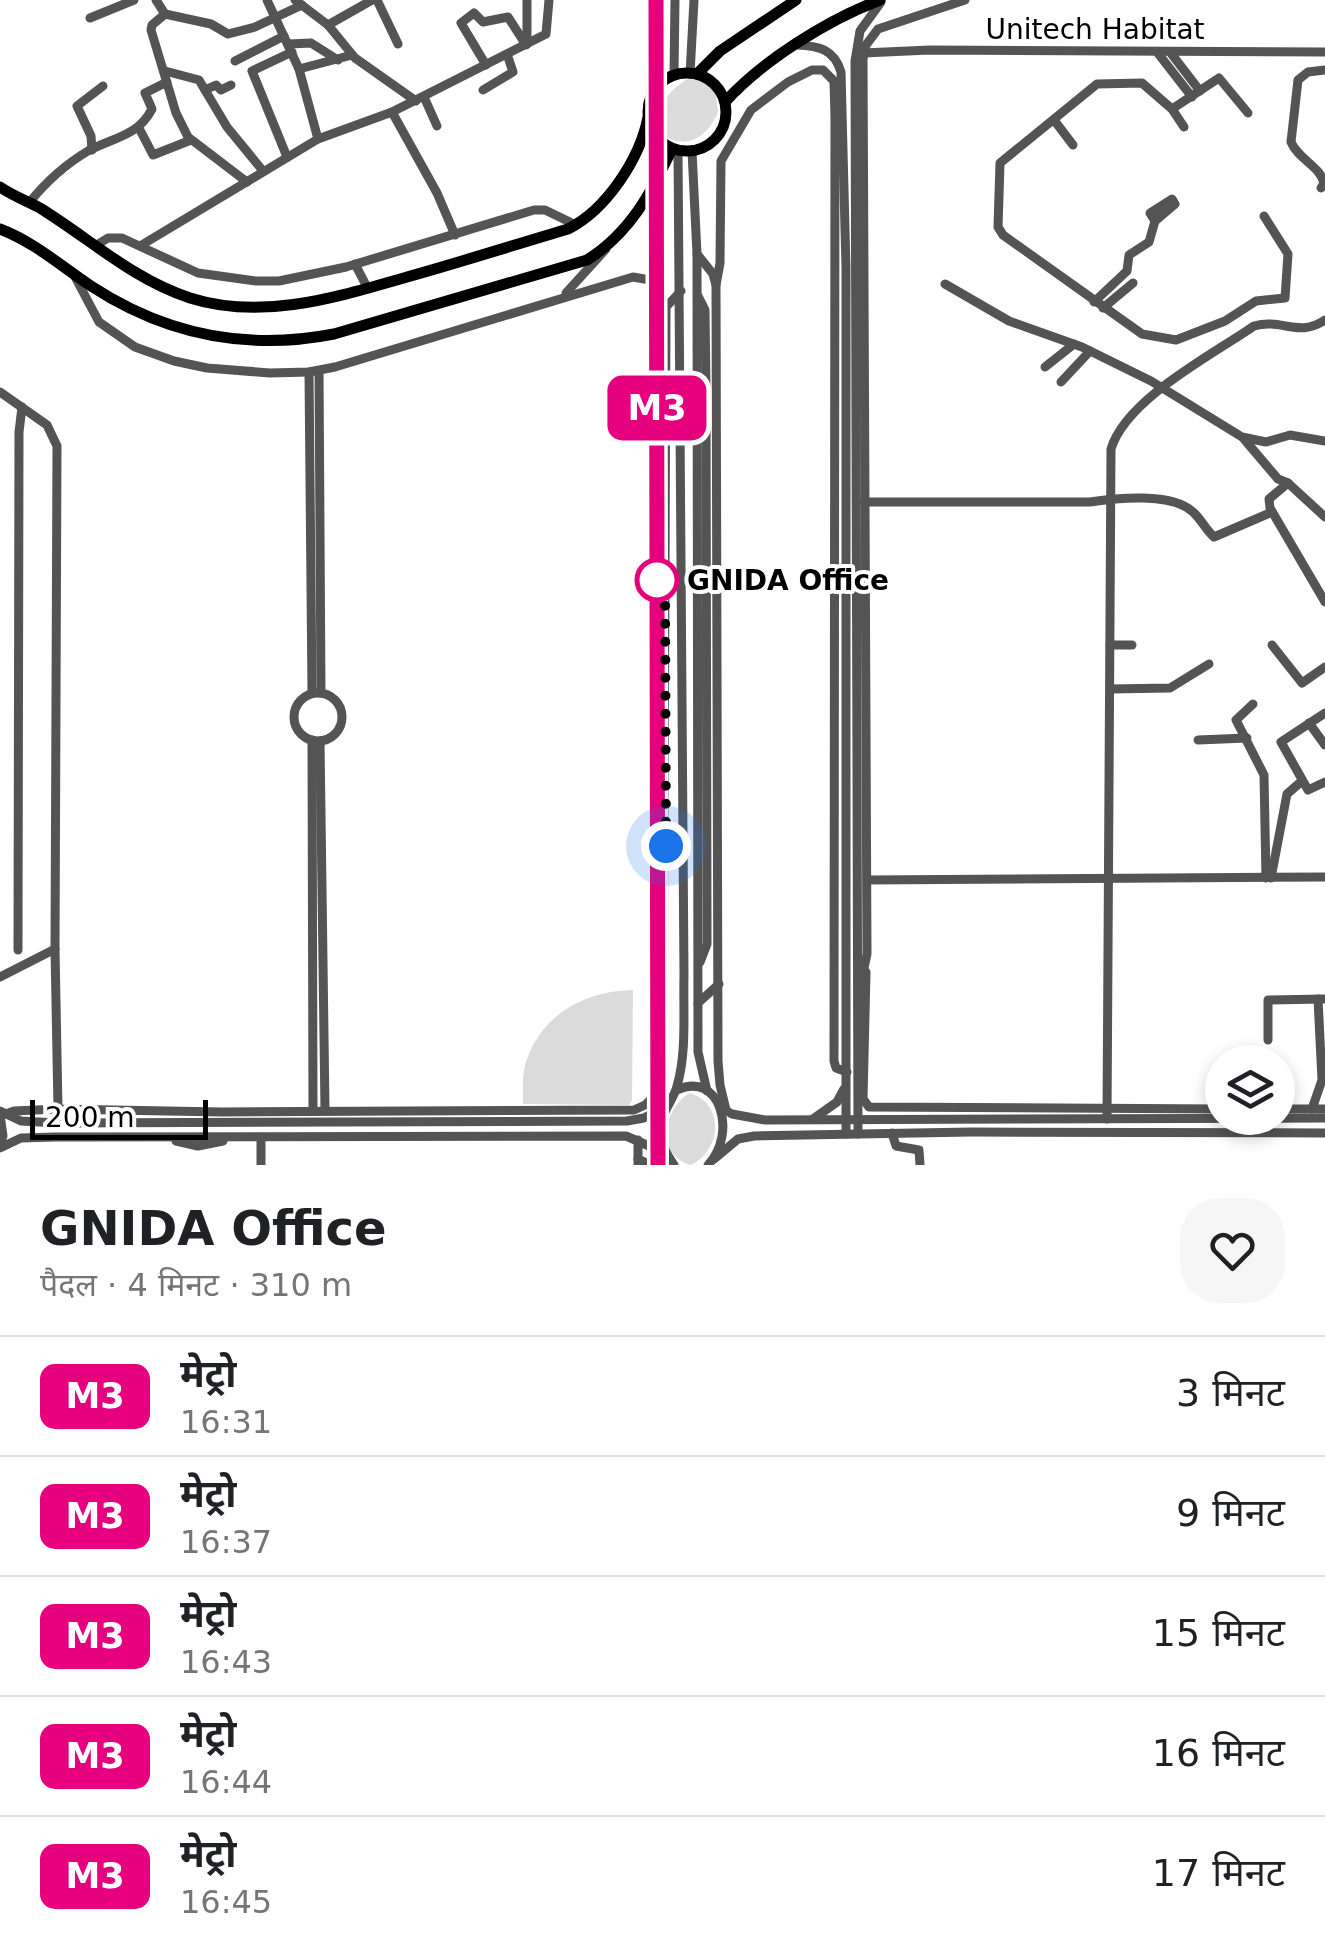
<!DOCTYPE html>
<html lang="hi">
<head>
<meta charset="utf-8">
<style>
	:root { --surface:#fff; --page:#f6f6f6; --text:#202124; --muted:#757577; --line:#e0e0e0 }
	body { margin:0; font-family:"DejaVu Sans","Noto Sans Devanagari",sans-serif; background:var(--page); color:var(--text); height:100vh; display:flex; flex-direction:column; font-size:38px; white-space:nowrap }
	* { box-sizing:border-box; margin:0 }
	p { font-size:32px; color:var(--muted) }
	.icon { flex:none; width:55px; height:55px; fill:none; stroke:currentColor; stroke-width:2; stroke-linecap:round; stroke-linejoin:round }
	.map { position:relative; height:1165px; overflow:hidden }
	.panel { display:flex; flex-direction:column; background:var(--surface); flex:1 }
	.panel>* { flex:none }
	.badge { padding:0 20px; border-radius:15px; font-size:35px; line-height:65px }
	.buttons { position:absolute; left:1205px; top:1045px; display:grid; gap:20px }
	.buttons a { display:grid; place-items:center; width:90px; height:90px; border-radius:50%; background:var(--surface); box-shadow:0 5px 15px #0003; font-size:50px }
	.scale { position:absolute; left:30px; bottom:25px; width:178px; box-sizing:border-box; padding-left:10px; border:5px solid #000; border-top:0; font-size:28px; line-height:35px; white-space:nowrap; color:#000; -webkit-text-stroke:8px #fff; paint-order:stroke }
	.you { position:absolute; width:50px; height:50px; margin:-25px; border:8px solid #fff; border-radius:50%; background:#1a73e8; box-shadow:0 0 0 15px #1a73e833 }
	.map>.badge { position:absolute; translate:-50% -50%; box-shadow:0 0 0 5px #fff }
	.round { display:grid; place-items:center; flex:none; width:105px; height:105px; border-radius:40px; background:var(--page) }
	.overview { display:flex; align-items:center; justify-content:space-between; height:170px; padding:0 40px }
	h1 { font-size:48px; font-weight:700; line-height:75px }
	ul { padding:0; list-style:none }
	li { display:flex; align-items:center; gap:30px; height:120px; padding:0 40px; border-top:2px solid var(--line) }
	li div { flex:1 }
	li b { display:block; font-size:38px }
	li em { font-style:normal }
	li .badge { min-width:110px; font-weight:700; text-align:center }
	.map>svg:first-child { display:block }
	.green { fill:#dbdbdb }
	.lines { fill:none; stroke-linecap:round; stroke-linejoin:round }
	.minor { stroke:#545454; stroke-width:9 }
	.major { stroke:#000; stroke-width:11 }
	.rail { stroke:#000; stroke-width:2.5; stroke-dasharray:15 5 2.5 5; stroke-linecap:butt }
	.line-casing { stroke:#fff; stroke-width:22 }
	.line { stroke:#e6007e; stroke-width:15 }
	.walk { stroke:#000; stroke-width:10; stroke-dasharray:0 18 }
	.stop-dot { fill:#fff; stroke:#e6007e; stroke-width:5 }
	.labels { text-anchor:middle; stroke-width:8; stroke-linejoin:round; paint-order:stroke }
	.street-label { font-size:28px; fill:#000; stroke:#fff }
	.stop-label { font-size:28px; font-weight:bold; fill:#000; stroke:#fff; text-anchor:start }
</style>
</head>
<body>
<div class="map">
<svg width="1325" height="1165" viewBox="0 0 1325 1165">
	<rect width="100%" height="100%" fill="#fff"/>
	<g class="green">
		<path d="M689,78L700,79L715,91L718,112C707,138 687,150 662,135C652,111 668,90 689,78Z"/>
		<path d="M633,990L632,1100L629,1105L523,1104C523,1092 522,1077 525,1065C540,1015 584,991 633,990Z"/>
		<path d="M689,1093C725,1102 722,1152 690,1165C654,1152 663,1111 689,1093Z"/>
	</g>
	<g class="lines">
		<g class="minor">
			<path d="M156,0L165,14L211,24L228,34L255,27L302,5"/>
			<path d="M267,0L299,69L318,139"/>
			<path d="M295,0L328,25L355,58L416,101"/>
			<path d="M377,0L398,44"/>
			<path d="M527,0V44"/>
			<path d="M165,14L152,25L151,30L176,113L188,137L247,182"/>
			<path d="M90,18L134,0"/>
			<path d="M328,25L372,0"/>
			<path d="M289,44L311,43L338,60"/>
			<path d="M797,45C819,46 834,49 841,72L846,268V1134"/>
			<path d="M1157,52L1192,97"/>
			<path d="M1170,52L1200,91"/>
			<path d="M863,53L930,50L1325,52"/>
			<path d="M235,61L284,36"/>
			<path d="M486,65L461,23L474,13L483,22L508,17L526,45"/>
			<path d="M299,69L352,55"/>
			<path d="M165,71L199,80L227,127L263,171"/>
			<path d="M690,74L694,0"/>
			<path d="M674,75L675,0"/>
			<path d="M205,90L216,85L221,90L231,85"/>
			<path d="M483,90L513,72L507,54"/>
			<path d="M424,97L437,126"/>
			<path d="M650,101L651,0"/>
			<path d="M1172,109L1184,127"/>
			<path d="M392,112L437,193L455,235"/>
			<path d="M1248,113L1219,78L1172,109L1142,83L1097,84L1000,163L998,227L1003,235L1142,334L1176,340L1225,321L1256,301L1285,298L1288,254L1264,216"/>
			<path d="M1054,120L1073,145"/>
			<path d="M139,128L153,155L191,140"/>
			<path d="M92,150L91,136L77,106L103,86"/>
			<path d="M692,151L697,254L698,1052L707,1091"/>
			<path d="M287,157L252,71L292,52"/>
			<path d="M1321,188L1324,183C1320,166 1298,159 1291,142L1298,80L1308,72L1325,70"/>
			<path d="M29,203C45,183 66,164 88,151C114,137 137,137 152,109L145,93L167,82"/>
			<path d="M95,246L108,238H122L198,273L256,281H279L346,267L534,210H545L576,225"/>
			<path d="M140,246L318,139L392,112L546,34L549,0"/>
			<path d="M697,254L713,274L716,285L718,1061L720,1085L726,1110"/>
			<path d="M355,264L368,289"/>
			<path d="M74,275L99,322L135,347L174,361L207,368L270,373L309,372L335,367L633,277L650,280L664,311"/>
			<path d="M945,284L1009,321L1082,347L1151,381L1242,437L1266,442L1290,435L1325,441"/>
			<path d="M716,285L720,263L721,161L751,110L788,82L812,70H823L834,81L835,118L834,1061L836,1068L847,1072"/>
			<path d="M566,293L606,249"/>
			<path d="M698,296L705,310L706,389L707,944L700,962"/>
			<path d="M1094,302L1127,271L1129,255L1149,242L1155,221L1175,204L1172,199L1150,213L1155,221"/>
			<path d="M1103,308L1133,283"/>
			<path d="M1045,367L1074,344"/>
			<path d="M319,371L321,693"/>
			<path d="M309,372L312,693"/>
			<path d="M1061,382L1090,351"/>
			<path d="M0,392L47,425L57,446L55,949L58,1109L222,1112L634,1110L645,1105L663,1088L666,307L681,291"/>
			<path d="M1244,439L1278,479L1288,483L1325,517"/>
			<path d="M1288,483L1269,499L1270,508L1325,602"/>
			<path d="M864,502H1090C1116,498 1172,492 1193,512C1201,519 1206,530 1214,537L1272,512"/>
			<path d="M1110,645H1132"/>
			<path d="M1272,645L1302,683L1325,667"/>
			<path d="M1110,689L1170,688L1209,664"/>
			<circle cx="318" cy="717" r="24"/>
			<path d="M1253,704L1236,720L1264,775L1266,878"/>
			<path d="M1325,713L1281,742L1308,790L1325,782"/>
			<path d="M1309,723L1325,745"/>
			<path d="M312,740L313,1110"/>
			<path d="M1198,740L1247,738"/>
			<path d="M320,741L325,1110"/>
			<path d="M1271,878L1287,794L1302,781"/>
			<path d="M867,880L1325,877"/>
			<path d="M18,950L19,432L22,407"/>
			<path d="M866,972L863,1099L869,1107L1222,1109"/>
			<path d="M0,977L55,949"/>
			<path d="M862,977L867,954L863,59L866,45L878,29L965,0"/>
			<path d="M698,1003L719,984"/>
			<path d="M1268,1040V1000L1325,999"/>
			<path d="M677,1090C720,1070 738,1133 708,1165"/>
			<path d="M722,1108L732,1114L765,1120L1325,1118"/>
			<path d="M1278,1109H1325"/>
			<path d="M1312,1109L1322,1080L1318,999"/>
			<path d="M0,1111L21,1121L58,1123L627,1121L644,1118L666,1105"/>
			<path d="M6,1114L14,1111L58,1109"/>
			<path d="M0,1115L3,1136L0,1144"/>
			<path d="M813,1119L837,1102L844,1089"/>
			<path d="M1107,1119L1111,449C1126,399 1212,355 1254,326C1282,318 1299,338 1325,320"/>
			<path d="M892,1133L896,1146L919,1150L920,1165"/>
			<path d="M858,1134L855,61L860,31L881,2"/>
			<path d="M261,1138V1165"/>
			<path d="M638,1140V1165"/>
			<path d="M176,1141L198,1146L223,1141"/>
			<path d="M0,1148L21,1138L55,1137L626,1136L663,1152"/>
			<path d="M638,1159L651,1165"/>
			<path d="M714,1159L738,1139L754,1136L971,1132L1325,1133"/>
			<path d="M674,1165C666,1153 661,1144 661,1129C661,1111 673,1102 677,1086C687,1052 683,1012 684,976L678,150"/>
		</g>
		<g class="major">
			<circle cx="687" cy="112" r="39"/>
			<path d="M697,74L720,51L796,0"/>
			<path d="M725,102C762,61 827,20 880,0"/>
			<path d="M0,187C13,196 27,201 40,208C90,239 134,280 190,298C263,321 337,297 407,277C461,262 514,245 568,229C606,210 640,159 648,117"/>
			<path d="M0,229C34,242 61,266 91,286C166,335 247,351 334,334L587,260C630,233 651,193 672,149"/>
		</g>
		<path class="rail" d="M656,0L658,1165"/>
	</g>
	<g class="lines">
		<defs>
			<path id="line" d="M656,0L658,1165"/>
		</defs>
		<use href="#line" class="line-casing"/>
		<use href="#line" class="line"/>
		<path class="walk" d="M657,580L665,578L666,846"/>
	</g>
	<circle class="stop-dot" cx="657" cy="580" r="20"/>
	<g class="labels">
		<g class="street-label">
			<text x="1095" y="39">Unitech Habitat</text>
		</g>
		<g class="stop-label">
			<text x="687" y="590">GNIDA Office</text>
		</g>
	</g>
</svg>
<div class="buttons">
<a><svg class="icon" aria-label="layers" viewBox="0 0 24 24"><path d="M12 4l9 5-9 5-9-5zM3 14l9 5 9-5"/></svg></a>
</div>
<div class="scale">200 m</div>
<div class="you" style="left:666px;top:846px"></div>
<b class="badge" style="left:657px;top:408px;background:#e6007e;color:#fff">M3</b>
</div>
<section class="panel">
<div class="overview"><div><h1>GNIDA Office</h1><p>पैदल · 4 मिनट · 310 m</p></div><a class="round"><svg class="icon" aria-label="heart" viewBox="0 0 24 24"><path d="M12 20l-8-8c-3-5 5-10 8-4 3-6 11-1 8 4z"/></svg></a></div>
<ul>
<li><span class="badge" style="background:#e6007e;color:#fff">M3</span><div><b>मेट्रो</b><p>16:31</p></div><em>3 मिनट</em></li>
<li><span class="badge" style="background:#e6007e;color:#fff">M3</span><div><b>मेट्रो</b><p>16:37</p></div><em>9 मिनट</em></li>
<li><span class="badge" style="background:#e6007e;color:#fff">M3</span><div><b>मेट्रो</b><p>16:43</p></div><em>15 मिनट</em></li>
<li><span class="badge" style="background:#e6007e;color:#fff">M3</span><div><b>मेट्रो</b><p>16:44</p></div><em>16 मिनट</em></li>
<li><span class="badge" style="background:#e6007e;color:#fff">M3</span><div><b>मेट्रो</b><p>16:45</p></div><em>17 मिनट</em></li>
</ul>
</section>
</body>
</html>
